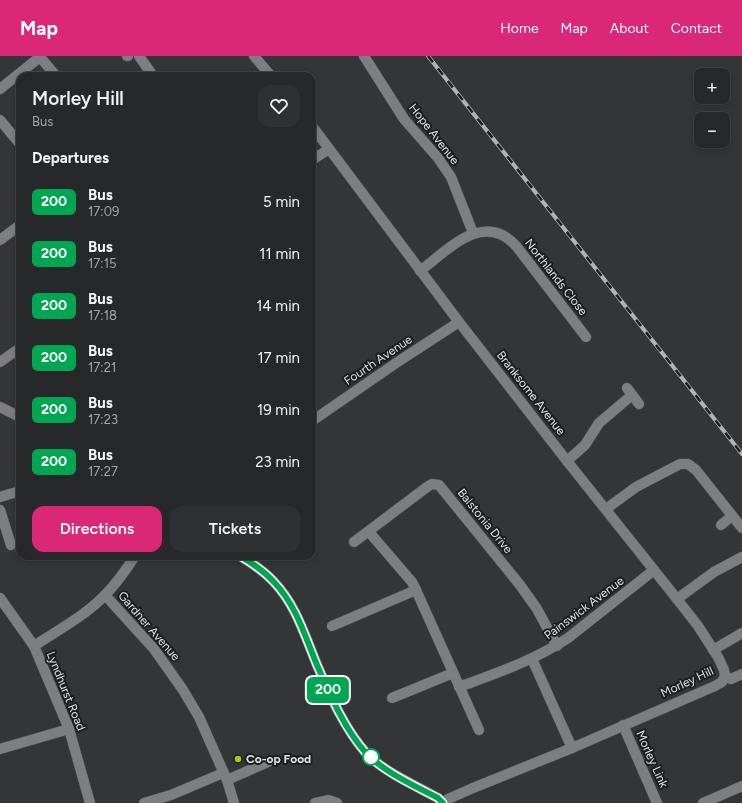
<!DOCTYPE html>
<html lang="en">
<head>
<meta charset="utf-8">
<style>
	:root { --surface:#272829; --page:#2f3031; --text:#f1f3f6; --muted:#a4a6a8; --line:#434446; --accent:#db2777 }
	body { margin:0; font-family:Figtree,sans-serif; background:var(--page); color:var(--text); height:100vh; display:flex; flex-direction:column; font-size:15px; white-space:nowrap }
	* { box-sizing:border-box; margin:0 }
	p { font-size:13px; color:var(--muted) }
	.icon { flex:none; width:22px; height:22px; fill:none; stroke:currentColor; stroke-width:2; stroke-linecap:round; stroke-linejoin:round }
	.map { position:relative; flex:1; overflow:hidden }
	.side { position:absolute; left:16px; top:16px; width:300px; height:488px; display:flex; flex-direction:column; background:var(--surface); border-radius:12px; box-shadow:0 2px 6px #0003,0 0 0 1px var(--line) }
	.side>* { flex:none }
	.badge { padding:0 8px; border-radius:6px; font-size:14px; line-height:26px }
	.buttons { position:absolute; left:694px; top:12px; display:grid; gap:8px }
	.buttons a { display:grid; place-items:center; width:36px; height:36px; border-radius:8px; background:var(--surface); box-shadow:0 2px 6px #0003,0 0 0 1px var(--line); font-size:20px }
	.map>.badge { position:absolute; translate:-50% -50%; box-shadow:0 0 0 2px #fff }
	h2 { padding:0 16px; font-size:15px; line-height:36px }
	.round { display:grid; place-items:center; flex:none; width:42px; height:42px; border-radius:12px; background:var(--page) }
	.headline { display:flex; align-items:center; justify-content:space-between; height:68px; padding:0 16px }
	h1 { font-size:19px; font-weight:600; line-height:30px }
	.button { display:flex; gap:8px; margin-top:auto; padding:8px 16px }
	.button a { flex:1; height:46px; border-radius:12px; background:var(--accent); color:#fff; font-size:16px; font-weight:600; line-height:46px; text-align:center }
	.button a+a { background:var(--page); color:var(--text) }
	ul { padding:0; list-style:none }
	li { display:flex; align-items:center; gap:12px; height:52px; padding:0 16px }
	li div { flex:1 }
	li b { display:block; font-size:15px }
	li em { font-style:normal }
	li .badge { min-width:44px; font-weight:700; text-align:center }
	header { display:flex; align-items:center; gap:24px; box-sizing:border-box; height:56px; padding:0 20px; background:var(--accent); color:#fff }
	header strong { font-size:19px }
	nav { display:flex; gap:22px; margin-inline-start:auto; font-size:14px }
	.map>svg:first-child { display:block }
	.lines { fill:none; stroke-linecap:round; stroke-linejoin:round }
	.minor-casing { stroke:#525456; stroke-width:11 }
	.minor { stroke:#7d7e81; stroke-width:10 }
	.rail-casing { stroke:#b2b3b4; stroke-width:4 }
	.rail { stroke:#1c1d1e; stroke-width:2.5; stroke-dasharray:8; stroke-linecap:butt }
	.line-casing { stroke:#fff; stroke-width:9 }
	.line { stroke:#00a651; stroke-width:6 }
	.stop-dot { fill:#fff; stroke:#00a651; stroke-width:2 }
	.poi-dot { fill:#aac717; stroke:#1c1d1e; stroke-width:1.5 }
	.labels { text-anchor:middle; stroke-width:4; stroke-linejoin:round; paint-order:stroke }
	.street-label { font-size:12px; fill:#e0e1e2; stroke:#1c1d1e }
	.poi-label { font-size:12px; font-weight:bold; fill:#e0e1e2; stroke:#1c1d1e; text-anchor:start }
</style>
</head>
<body>
<header>
<strong>Map</strong>
<nav><a>Home</a><a>Map</a><a>About</a><a>Contact</a></nav>
</header>
<div class="map">
<svg width="742" height="747" viewBox="0 0 742 747">
	<rect width="100%" height="100%" fill="#343537"/>
	<g class="lines">
		<defs>
			<g id="minor">
				<path d="M127,0H128"/>
				<path d="M139,0L151,17"/>
				<path d="M254,0L271,20"/>
				<path d="M364,0L404,63L438,102L451,121L473,177"/>
				<path d="M40,1L56,20"/>
				<path d="M0,33L41,0"/>
				<path d="M0,64L20,88"/>
				<path d="M312,70L459,266L567,405L677,543L698,570L718,601L724,614L725,620"/>
				<path d="M312,104L329,93"/>
				<path d="M0,184L20,169"/>
				<path d="M420,215C448,194 484,153 517,191L586,281"/>
				<path d="M0,306L20,292"/>
				<path d="M627,332L639,348"/>
				<path d="M0,351L20,361"/>
				<path d="M312,365L399,305L459,266"/>
				<path d="M567,405L585,389L599,367L632,339"/>
				<path d="M0,441L20,435"/>
				<path d="M606,453L636,431L680,408H688L696,414L742,472"/>
				<path d="M0,454L11,489"/>
				<path d="M721,469L732,460"/>
				<path d="M369,476L412,526L416,534L479,674"/>
				<path d="M354,486L427,431L432,428L439,429L520,529L537,553L557,590"/>
				<path d="M240,500C252,507 264,515 274,526C296,549 305,580 317,609C330,639 344,672 366,697C384,716 415,729 438,742L443,747"/>
				<path d="M105,539L154,593L183,634L199,661L227,724L234,747"/>
				<path d="M0,542L34,590L69,673L90,747"/>
				<path d="M677,543L714,516L742,501"/>
				<path d="M332,570L416,534"/>
				<path d="M34,590C58,574 85,560 105,539C117,527 126,514 135,500"/>
				<path d="M713,594L742,577"/>
				<path d="M532,603L572,692"/>
				<path d="M725,620L731,623L742,618"/>
				<path d="M459,631C497,617 535,604 568,582L654,514"/>
				<path d="M392,642L453,617"/>
				<path d="M623,669L657,747"/>
				<path d="M0,693L69,673"/>
				<path d="M227,724L268,706"/>
				<path d="M144,747L171,739L223,717"/>
				<path d="M315,747L328,744L337,747"/>
				<path d="M443,747L448,743L473,732L572,692L715,630L722,626L725,620"/>
				<path d="M703,747L742,730"/>
			</g>
		</defs>
		<use href="#minor" class="minor-casing"/>
		<use href="#minor" class="minor"/>
		<defs>
			<path id="rail" d="M428,0L742,398"/>
		</defs>
		<use href="#rail" class="rail-casing"/>
		<use href="#rail" class="rail"/>
	</g>
	<g class="lines">
		<defs>
			<path id="line" d="M240,500C252,507 264,515 274,526C296,549 305,580 317,609C330,639 344,672 366,697C384,716 415,730 438,742L443,747"/>
		</defs>
		<use href="#line" class="line-casing"/>
		<use href="#line" class="line"/>
	</g>
	<circle class="stop-dot" cx="371" cy="701" r="8"/>
	<circle class="poi-dot" cx="238" cy="703" r="4"/>
	<g class="labels">
		<g class="street-label">
			<text transform="translate(434 78) rotate(52)" y="4">Hope Avenue</text>
			<text transform="translate(556 221) rotate(52)" y="4">Northlands Close</text>
			<text transform="translate(378 304) rotate(-34)" y="4">Fourth Avenue</text>
			<text transform="translate(531 337) rotate(52)" y="4">Branksome Avenue</text>
			<text transform="translate(485 465) rotate(51)" y="4">Balstonia Drive</text>
			<text transform="translate(584 552) rotate(-37)" y="4">Painswick Avenue</text>
			<text transform="translate(149 570) rotate(49)" y="4">Gardner Avenue</text>
			<text transform="translate(687 626) rotate(-25)" y="4">Morley Hill</text>
			<text transform="translate(66 635) rotate(68)" y="4">Lyndhurst Road</text>
			<text transform="translate(652 703) rotate(66)" y="4">Morley Link</text>
		</g>
		<g class="poi-label">
			<text x="246" y="707">Co-op Food</text>
		</g>
	</g>
</svg>
<div class="buttons">
<a>+</a>
<a>−</a>
</div>
<b class="badge" style="left:328px;top:634px;background:#00a651;color:#fff">200</b>
<section class="side">
<div class="headline"><div><h1>Morley Hill</h1><p>Bus</p></div><a class="round"><svg class="icon" aria-label="heart" viewBox="0 0 24 24"><path d="M12 20l-8-8c-3-5 5-10 8-4 3-6 11-1 8 4z"/></svg></a></div>
<h2>Departures</h2>
<ul>
<li><span class="badge" style="background:#00a651;color:#fff">200</span><div><b>Bus</b><p>17:09</p></div><em>5 min</em></li>
<li><span class="badge" style="background:#00a651;color:#fff">200</span><div><b>Bus</b><p>17:15</p></div><em>11 min</em></li>
<li><span class="badge" style="background:#00a651;color:#fff">200</span><div><b>Bus</b><p>17:18</p></div><em>14 min</em></li>
<li><span class="badge" style="background:#00a651;color:#fff">200</span><div><b>Bus</b><p>17:21</p></div><em>17 min</em></li>
<li><span class="badge" style="background:#00a651;color:#fff">200</span><div><b>Bus</b><p>17:23</p></div><em>19 min</em></li>
<li><span class="badge" style="background:#00a651;color:#fff">200</span><div><b>Bus</b><p>17:27</p></div><em>23 min</em></li>
</ul>
<div class="button"><a>Directions</a><a>Tickets</a></div>
</section>
</div>
</body>
</html>
